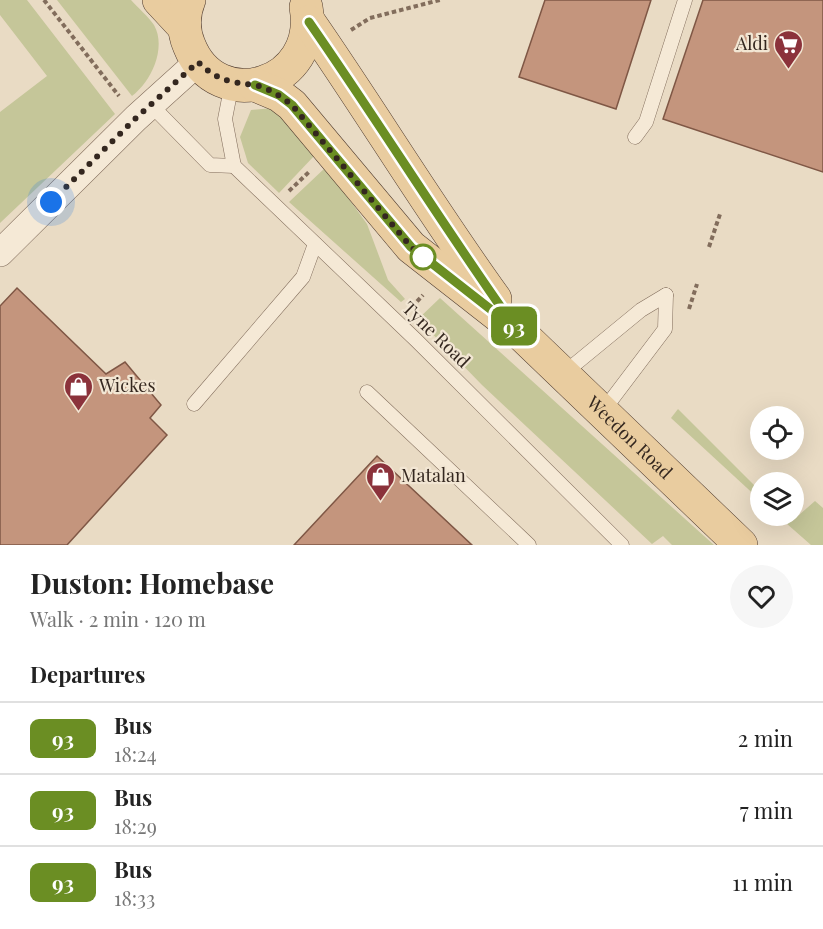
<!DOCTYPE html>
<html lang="en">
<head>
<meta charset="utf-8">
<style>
	:root { --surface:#fff; --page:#f6f6f6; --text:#222; --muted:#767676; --line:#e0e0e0 }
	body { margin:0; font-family:"Playfair Display",serif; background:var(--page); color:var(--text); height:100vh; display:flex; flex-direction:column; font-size:22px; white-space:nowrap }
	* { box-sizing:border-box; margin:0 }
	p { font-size:20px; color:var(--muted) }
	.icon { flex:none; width:33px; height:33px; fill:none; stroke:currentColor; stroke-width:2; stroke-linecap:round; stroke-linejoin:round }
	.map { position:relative; height:545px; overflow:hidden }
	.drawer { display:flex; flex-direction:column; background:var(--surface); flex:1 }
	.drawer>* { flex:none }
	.badge { padding:0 12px; border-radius:9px; font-size:21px; line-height:39px }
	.tools { position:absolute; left:750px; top:406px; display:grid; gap:12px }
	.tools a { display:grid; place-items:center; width:54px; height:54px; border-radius:50%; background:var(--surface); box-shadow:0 6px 24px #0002; font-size:30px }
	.you { position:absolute; width:30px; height:30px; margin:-15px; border:4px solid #fff; border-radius:50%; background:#1a73e8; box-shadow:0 0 0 9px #1a73e833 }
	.map>.badge { position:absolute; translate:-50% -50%; box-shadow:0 0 0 3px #fff }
	h2 { padding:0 30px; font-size:22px; line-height:54px }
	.round { display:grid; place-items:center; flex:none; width:63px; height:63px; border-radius:32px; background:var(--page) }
	.headline { display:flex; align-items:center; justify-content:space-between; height:102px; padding:0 30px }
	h1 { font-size:28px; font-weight:700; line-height:45px }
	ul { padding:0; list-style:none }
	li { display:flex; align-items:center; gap:18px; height:72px; padding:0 30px; border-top:2px solid var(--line) }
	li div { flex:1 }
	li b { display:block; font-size:22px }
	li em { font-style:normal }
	li .badge { min-width:66px; font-weight:700; text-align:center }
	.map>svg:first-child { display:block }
	.green { fill:#c5c699 }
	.building { fill:#c4957d; stroke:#7f5745; stroke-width:1.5 }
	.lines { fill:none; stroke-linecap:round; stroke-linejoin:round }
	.lane-casing { stroke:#826d5c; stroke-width:15 }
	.street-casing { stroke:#826d5c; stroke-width:28 }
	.primary-casing { stroke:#503c30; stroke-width:34 }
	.path { stroke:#826d5c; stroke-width:4; stroke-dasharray:4.5 3; stroke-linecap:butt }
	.lane { stroke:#f5e9d6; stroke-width:14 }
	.street { stroke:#f5e9d6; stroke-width:27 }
	.primary { stroke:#e9cc9f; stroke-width:33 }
	.line-casing { stroke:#fff; stroke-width:14 }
	.line { stroke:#6b8e23; stroke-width:9 }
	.walk { stroke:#34271f; stroke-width:6; stroke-dasharray:0 10.8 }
	.stop-dot { fill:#fff; stroke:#6b8e23; stroke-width:3 }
	.labels { text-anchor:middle; stroke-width:4.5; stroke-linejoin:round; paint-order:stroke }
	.poi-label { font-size:18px; fill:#34271f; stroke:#f2e6d3; text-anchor:start }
	.street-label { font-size:18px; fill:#34271f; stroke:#f2e6d3 }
</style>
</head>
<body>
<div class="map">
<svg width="823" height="545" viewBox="0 0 823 545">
	<rect width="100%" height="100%" fill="#e9dbc4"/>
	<g class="green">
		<path d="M0,0H27L115,114L0,223V112L47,76L0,15Z"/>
		<path d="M57,0H131C138,8 148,16 154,25C167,48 151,82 132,96Z"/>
		<path d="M273,108L315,155L279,193L248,163L240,137L251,110Z"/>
		<path d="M326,167L367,224L388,280L405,299L401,302L289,202Z"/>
		<path d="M440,298L714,545H672L663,536L652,544L482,385L418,319Z"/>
		<path d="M678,409L760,491V500L671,418Z"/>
		<path d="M815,501L823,508V545H811L778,516H785L791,522Z"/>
	</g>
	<g class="building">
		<path d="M545,0H651L616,109L519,77Z"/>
		<path d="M703,0H823V172L663,119Z"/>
		<path d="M17,288L106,374L125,362L161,405L150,418L167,435L67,545H0V306Z"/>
		<path d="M377,456L472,545H294Z"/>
	</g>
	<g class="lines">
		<defs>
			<g id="lane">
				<path d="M232,83L225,119L234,166"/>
				<path d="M151,105L210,165L234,166"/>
				<path d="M635,137L646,122L685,0"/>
				<path d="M234,166L416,340L622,545"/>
				<path d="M563,374L641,310L666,295"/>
				<path d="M367,392L529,545"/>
				<path d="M194,404L303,277L315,244"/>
				<path d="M603,411L665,329L666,295"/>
			</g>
			<path id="street" d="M0,253L136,118L198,62"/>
			<g id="primary">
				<path d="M159,0L184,27"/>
				<path d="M189,0C183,14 183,31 189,45C217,117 320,85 306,7"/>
				<path d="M309,22C372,113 430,209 495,299"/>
				<path id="s1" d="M255,85L279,95L292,105L411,247L517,330L741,545"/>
			</g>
		</defs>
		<use href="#lane" class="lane-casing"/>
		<use href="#street" class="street-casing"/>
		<use href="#primary" class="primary-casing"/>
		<g class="path">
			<path d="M44,0L119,96"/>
			<path d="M351,30L370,18L440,0"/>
			<path d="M289,191L310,171"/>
			<path d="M709,247L720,214"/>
			<path d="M412,307L423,295"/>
			<path d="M689,309L697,284"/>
		</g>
		<use href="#lane" class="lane"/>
		<use href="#street" class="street"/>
		<use href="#primary" class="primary"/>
	</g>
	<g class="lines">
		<defs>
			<path id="line" d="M255,85L279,95L292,105L411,247L517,330C445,229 380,124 309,22"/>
		</defs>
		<use href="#line" class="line-casing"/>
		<use href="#line" class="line"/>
		<path class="walk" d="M51,202L136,118L198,62C216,80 230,82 254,85C268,87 281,97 292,105L411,247L428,261L423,257"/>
	</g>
	<defs>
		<symbol id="supermarket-pin" viewBox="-11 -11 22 30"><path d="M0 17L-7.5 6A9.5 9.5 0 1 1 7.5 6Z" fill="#8b323b" stroke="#f2e6d3"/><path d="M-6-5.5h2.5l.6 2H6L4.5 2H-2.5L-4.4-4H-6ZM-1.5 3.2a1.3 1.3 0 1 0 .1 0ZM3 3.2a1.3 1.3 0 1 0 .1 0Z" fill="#fff"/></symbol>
		<symbol id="shop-pin" viewBox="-11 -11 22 30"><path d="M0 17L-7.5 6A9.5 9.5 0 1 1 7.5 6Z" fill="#8b323b" stroke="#f2e6d3"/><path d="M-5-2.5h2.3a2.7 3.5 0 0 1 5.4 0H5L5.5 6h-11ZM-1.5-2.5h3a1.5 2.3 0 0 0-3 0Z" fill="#fff"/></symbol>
	</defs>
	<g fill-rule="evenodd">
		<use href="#supermarket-pin" x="772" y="28" width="33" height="45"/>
		<use href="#shop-pin" x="62" y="370" width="33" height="45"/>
		<use href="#shop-pin" x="364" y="460" width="33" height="45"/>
	</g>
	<circle class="stop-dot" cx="423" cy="257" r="12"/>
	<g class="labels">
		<g class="poi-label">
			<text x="768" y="50" text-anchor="end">Aldi</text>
			<text x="99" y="392">Wickes</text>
			<text x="401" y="482">Matalan</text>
		</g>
		<g class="street-label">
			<text transform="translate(436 335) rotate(44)" y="6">Tyne Road</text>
			<text dy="6" stroke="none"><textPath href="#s1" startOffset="518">Weedon Road</textPath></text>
		</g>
	</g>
</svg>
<div class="tools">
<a><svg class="icon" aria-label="locate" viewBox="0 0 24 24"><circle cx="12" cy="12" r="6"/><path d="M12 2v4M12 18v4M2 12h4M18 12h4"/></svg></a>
<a><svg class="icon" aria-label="layers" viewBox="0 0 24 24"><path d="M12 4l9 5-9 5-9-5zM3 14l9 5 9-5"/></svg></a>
</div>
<div class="you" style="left:51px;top:202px"></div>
<b class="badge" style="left:514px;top:326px;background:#6b8e23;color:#fff">93</b>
</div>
<section class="drawer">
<div class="headline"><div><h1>Duston: Homebase</h1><p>Walk · 2 min · 120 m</p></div><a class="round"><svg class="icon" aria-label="heart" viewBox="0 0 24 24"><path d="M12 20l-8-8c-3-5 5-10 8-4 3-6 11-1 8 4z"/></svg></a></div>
<h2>Departures</h2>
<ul>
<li><span class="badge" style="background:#6b8e23;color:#fff">93</span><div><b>Bus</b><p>18:24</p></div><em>2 min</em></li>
<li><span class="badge" style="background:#6b8e23;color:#fff">93</span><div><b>Bus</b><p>18:29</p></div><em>7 min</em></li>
<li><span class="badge" style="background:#6b8e23;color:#fff">93</span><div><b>Bus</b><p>18:33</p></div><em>11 min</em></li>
</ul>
</section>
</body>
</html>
